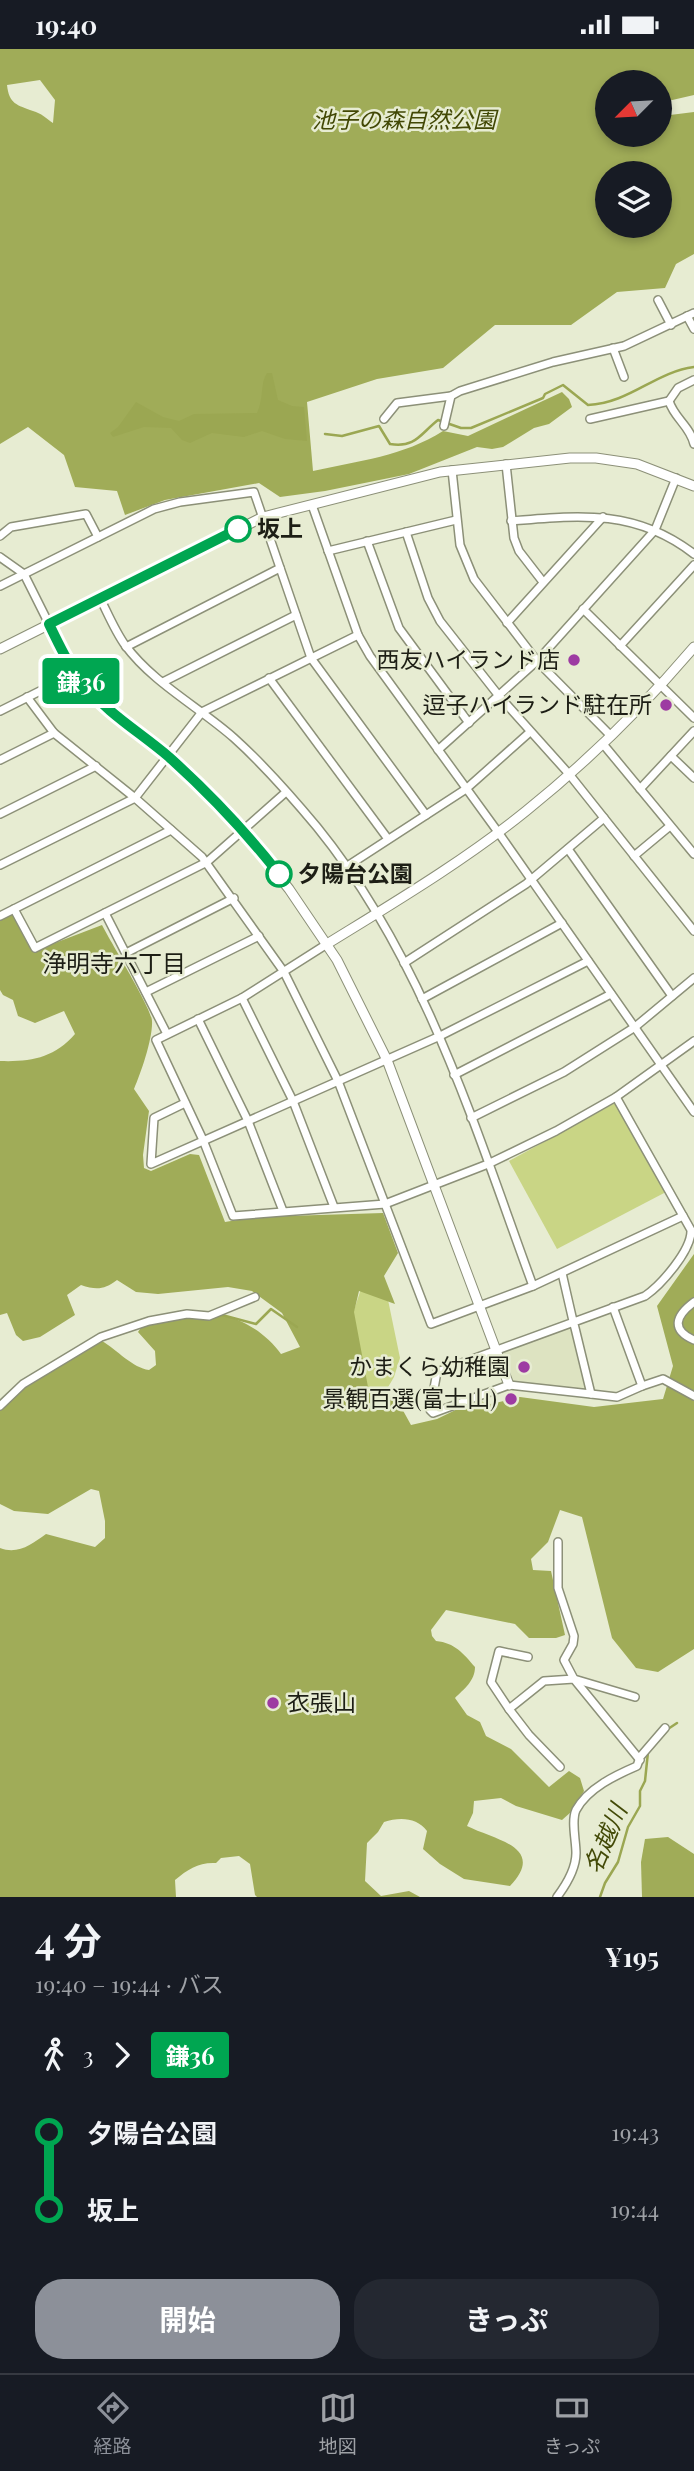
<!DOCTYPE html>
<html lang="ja">
<head>
<meta charset="utf-8">
<style>
	:root { --surface:#171b24; --page:#242831; --text:#f1f3f6; --muted:#9ea1a6; --line:#363941; --accent:#8c9099 }
	body { margin:0; font-family:"Playfair Display","Noto Sans JP",serif; background:var(--page); color:var(--text); height:100vh; display:flex; flex-direction:column; font-size:26px; white-space:nowrap }
	* { box-sizing:border-box; margin:0 }
	p { font-size:23px; color:var(--muted) }
	.icon { flex:none; width:38px; height:38px; fill:none; stroke:currentColor; stroke-width:2; stroke-linecap:round; stroke-linejoin:round }
	.map { position:relative; height:1848px; overflow:hidden }
	.sheet { display:flex; flex-direction:column; background:var(--surface); flex:1 }
	.sheet>* { flex:none }
	.badge { padding:0 14px; border-radius:5px; font-size:24px; line-height:46px }
	.needle { width:46px; rotate:246deg }
	.tools { position:absolute; left:595px; top:21px; display:grid; gap:14px }
	.tools a { display:grid; place-items:center; width:77px; height:77px; border-radius:50%; background:var(--surface); box-shadow:0 4px 10px #0003; font-size:35px }
	.map>.badge { position:absolute; translate:-50% -50%; box-shadow:0 0 0 4px #fff }
	.legs { display:flex; align-items:center; gap:10px; height:77px; padding:0 35px; font-size:23px }
	.legs p { margin-inline-start:auto }
	.headline { display:flex; align-items:center; justify-content:space-between; height:119px; padding:0 35px }
	h1 { font-size:38px; font-weight:700; line-height:52px }
	.cta { display:flex; gap:14px; margin-top:auto; padding:14px 35px }
	.cta a { flex:1; height:80px; border-radius:28px; background:var(--accent); color:#fff; font-size:28px; font-weight:700; line-height:80px; text-align:center }
	.cta a+a { background:var(--page); color:var(--text) }
	ul { padding:0 35px; list-style:none }
	li { display:flex; align-items:center; gap:24px; height:77px; font-size:26px }
	li i { display:grid; place-items:center; width:10px; height:100%; margin:0 9px; background:currentColor }
	li i::after { content:''; width:18px; height:18px; margin:-9px; border:5px solid; border-radius:50%; background:var(--surface) }
	li p { margin-inline-start:auto }
	li:first-child i { background:linear-gradient(#0000 50%,currentColor 0) }
	li:last-child i { background:linear-gradient(currentColor 50%,#0000 0) }
	.status { display:flex; justify-content:space-between; align-items:center; height:49px; padding:0 35px; background:var(--surface); direction:ltr }
	.status svg { height:19px; fill:currentColor }
	.tab-bar { display:flex; justify-content:space-around; align-items:center; height:98px; border-top:2px solid var(--line); background:var(--surface); font-size:19px; color:var(--muted) }
	.tab-bar a { display:grid; justify-items:center; gap:4px }
	.tab-bar .active { color:var(--accent) }
	.map>svg:first-child { display:block }
	.built { fill:#dde3c1 }
	.green { fill:#c9d585 }
	.forest { fill:#a0ac58; fill-rule:evenodd }
	.water { fill:#9ba752 }
	.lines { fill:none; stroke-linecap:round; stroke-linejoin:round }
	.stream { stroke:#9ba752; stroke-width:2.5 }
	.minor-casing { stroke:#8c9078; stroke-width:10 }
	.tertiary-casing { stroke:#8c9078; stroke-width:11 }
	.minor { stroke:#fff; stroke-width:7 }
	.tertiary { stroke:#fff; stroke-width:9 }
	.line-1-casing { stroke:#fff; stroke-width:16 }
	.line-1 { stroke:#00a651; stroke-width:10 }
	.stop-1-dot { fill:#fff; stroke:#00a651; stroke-width:3.5 }
	.poi-dot { fill:#9d3ba2; stroke:#e7ecd2; stroke-width:2.5 }
	.labels { text-anchor:middle; stroke-width:5; stroke-linejoin:round; paint-order:stroke }
	.park-label { font-size:23px; font-style:italic; fill:#424805; stroke:#e7ecd2 }
	.stop-label { font-size:23px; font-weight:bold; fill:#1d1e15; stroke:#e7ecd2; text-anchor:start }
	.poi-label { font-size:23px; fill:#1d1e15; stroke:#e7ecd2; text-anchor:end }
	.neighbourhood-label { font-size:24px; fill:#1d1e15; stroke:#e7ecd2 }
	.water-label { font-size:24px; font-style:italic; fill:#434a08; stroke:#e7ecd2 }
</style>
</head>
<body>
<div class="status"><b>19:40</b><svg viewBox="0 0 49 12"><path d="M0 12V9h3v3zM5 12V6h3v6zM10 12V3h3v9zM15 12V0h3v12zM26 1h20v11H26zM47 4h2v5h-2z"/></svg></div>
<div class="map">
<svg width="694" height="1848" viewBox="0 0 694 1848">
	<rect width="100%" height="100%" fill="#e7ecd2"/>
	<path class="built" d="M568,1279L573,1282L586,1338L584,1342L509,1333L500,1305Z"/>
	<g class="green">
		<path d="M615,1054L666,1143L557,1200L509,1112Z"/>
		<path d="M362,1237L387,1246L400,1309L394,1328L384,1345L391,1366L364,1377L352,1267Z"/>
	</g>
	<g class="forest">
		<path d="M0,0H694V46L668,52L665,63L670,66L694,63V205L676,215L665,239L617,243L571,276H495L443,319L377,330L307,353L313,422C358,412 404,407 443,382L468,387L562,343L569,350L572,358L549,375L534,379L503,398L492,400L477,398L409,425L325,442L280,448L259,434L165,451L125,466L117,442L75,438L64,406L28,378L0,395ZM40,31L55,51L53,74C47,70 41,64 33,62C17,56 9,55 7,36ZM607,33H660V86H607ZM607,124H660V177H607Z"/>
		<path d="M11,866H14L34,902L102,876C110,892 152,960 152,972C153,989 141,1024 134,1040L149,1062L143,1106L144,1119L151,1122L190,1105L199,1106L225,1173L255,1168L383,1164L398,1204L384,1227L395,1255L359,1242L354,1263L368,1338L376,1350L395,1347L411,1376L437,1370L476,1351L491,1355L520,1348L594,1358L663,1350L673,1317L657,1257L694,1205V1600L658,1623L636,1619L612,1589L582,1468L560,1461L548,1493L531,1510L533,1521L551,1522L565,1586L556,1589H529L515,1575L446,1561L431,1581L432,1587L436,1592C455,1594 463,1604 475,1618C475,1632 464,1640 455,1649L467,1666L480,1673L486,1687L511,1700L549,1738L569,1722L580,1729L584,1742L571,1763L562,1771L516,1757L501,1749L474,1752L473,1764L467,1777C495,1791 547,1798 510,1837L464,1830L440,1815L423,1800L427,1782C417,1768 399,1768 384,1773L378,1783L367,1794L365,1832L381,1847L409,1842L420,1848H257L255,1846L250,1815L239,1807L221,1809L216,1814C199,1813 188,1820 175,1831L176,1848H0V1499C18,1506 32,1495 46,1485L95,1498L105,1489V1472L99,1442L91,1440L48,1465L14,1462L0,1455V1354L31,1325L66,1306L102,1292C117,1301 133,1319 149,1321L156,1316L155,1302L138,1283C147,1269 166,1267 183,1266C193,1266 206,1264 216,1265C242,1269 266,1284 281,1305L300,1298L282,1264L252,1242L228,1238L158,1245L136,1243L117,1231C104,1241 96,1241 81,1236L67,1246L75,1266L40,1288L23,1292L16,1286L7,1264L0,1266V1012C31,1013 54,1009 75,985L64,962L35,974L18,967L13,951L3,946L0,941V871Z"/>
		<path d="M668,1788L694,1805V1848H642L641,1813L645,1790Z"/>
	</g>
	<path class="water" d="M267,324H272L278,351L292,357L304,358L307,392L285,390L262,382L244,388L212,384L190,394L182,391L171,379L144,378L113,388L110,384L118,378L136,353L163,368L179,372L194,365L257,364C264,349 260,334 267,324Z"/>
	<g class="lines">
		<g class="stream">
			<path d="M325,385L342,387L379,377L390,395C416,399 420,385 438,371L461,379H471L543,349L545,345L563,336L588,356C630,354 655,323 694,318"/>
			<path d="M217,1267L222,1266L256,1275L271,1260L297,1278"/>
			<path d="M668,1680L677,1674"/>
			<path d="M600,1848L605,1834L618,1813L628,1778L640,1757V1742L645,1732L648,1703"/>
		</g>
		<defs>
			<g id="minor">
				<path d="M658,251L671,276"/>
				<path d="M687,267L694,280"/>
				<path d="M613,299L624,328"/>
				<path d="M669,352C674,369 690,377 694,395"/>
				<path d="M669,352L678,339L694,331"/>
				<path d="M384,370L397,354L451,347"/>
				<path d="M590,370L669,352"/>
				<path d="M444,377L451,347L460,342L553,313L624,297L694,264"/>
				<path d="M506,415L514,489L519,502L543,533"/>
				<path d="M452,421L460,496L474,530L537,612L611,687"/>
				<path d="M312,456L358,586L370,607L498,783L694,1063"/>
				<path d="M511,472C580,466 636,460 694,505"/>
				<path d="M406,483L428,549L440,572L499,647L569,725L694,882"/>
				<path d="M0,487L11,478L86,465L98,488"/>
				<path d="M367,492L399,579L469,674"/>
				<path d="M328,502L456,471"/>
				<path d="M0,508L24,525L49,575"/>
				<path d="M0,537L154,460L180,453L254,443L311,609L426,766"/>
				<path d="M100,549C108,565 115,582 125,596C153,634 199,658 234,689C264,716 292,748 317,778C425,911 475,1079 533,1237"/>
				<path d="M583,560L694,669"/>
				<path d="M507,574L603,468"/>
				<path d="M620,597L694,516"/>
				<path d="M126,598L280,519"/>
				<path d="M269,629L388,790"/>
				<path d="M163,633L296,566"/>
				<path d="M27,648L54,684L135,749L202,808L284,923L338,1032L431,1275L533,1237L683,1167"/>
				<path d="M0,662L76,624"/>
				<path d="M603,695L694,805"/>
				<path d="M438,701L537,612L655,481L676,429"/>
				<path d="M671,707L694,729"/>
				<path d="M0,711L54,684"/>
				<path d="M640,740L694,682"/>
				<path d="M0,765L96,717"/>
				<path d="M568,800L672,947"/>
				<path d="M634,807L670,777"/>
				<path d="M0,816L135,749L202,663L358,586"/>
				<path d="M346,818L466,740L530,683"/>
				<path d="M14,860L35,899L207,813L286,743"/>
				<path d="M105,864L167,985"/>
				<path d="M0,867L171,781"/>
				<path d="M327,895L242,949L156,991L203,1091L233,1167L385,1155L488,1115L556,1082L616,1048L694,992"/>
				<path d="M126,904L234,849"/>
				<path d="M404,914L526,835L604,769"/>
				<path d="M146,943L259,887"/>
				<path d="M242,949L293,1052L334,1158"/>
				<path d="M422,950L562,874"/>
				<path d="M198,970L248,1072L283,1162"/>
				<path d="M454,1026L611,945"/>
				<path d="M185,1054L154,1069L151,1115L440,987L588,912"/>
				<path d="M471,1069L564,1023L635,978L694,929"/>
				<path d="M562,1224L573,1272L575,1279L591,1345L509,1336L433,1364L430,1361L437,1323L645,1247C661,1236 692,1201 691,1181L616,1048"/>
				<path d="M694,1253C675,1267 671,1281 694,1291"/>
				<path d="M642,1337L663,1330L694,1347"/>
				<path d="M591,1345L617,1348L642,1337L613,1258"/>
				<path d="M0,1357L23,1335L101,1288L149,1272L187,1265L209,1267L255,1248"/>
				<path d="M558,1493V1539L574,1587L573,1595L564,1611L574,1630L635,1648"/>
				<path d="M509,1660L491,1633L499,1602L528,1608"/>
				<path d="M560,1718L529,1686L509,1660L544,1632L574,1630L640,1711"/>
				<path d="M557,1848C566,1836 576,1819 576,1804C576,1791 571,1772 576,1761C588,1739 616,1726 637,1717L640,1708L665,1679"/>
			</g>
			<g id="tertiary">
				<path d="M49,575L61,601L85,637L195,733L242,781L289,840L337,911L387,1011L509,1336"/>
				<path d="M0,600L263,468L440,423L570,409H596L637,415L694,437"/>
				<path d="M327,895C395,853 464,812 526,762C587,713 643,658 694,598"/>
			</g>
		</defs>
		<use href="#minor" class="minor-casing"/>
		<use href="#tertiary" class="tertiary-casing"/>
		<use href="#minor" class="minor"/>
		<use href="#tertiary" class="tertiary"/>
	</g>
	<g class="lines">
		<defs>
			<path id="line-1" d="M238,480L49,575C59,596 69,617 84,635C107,664 141,684 169,708C209,744 246,783 279,825"/>
		</defs>
		<use href="#line-1" class="line-1-casing"/>
		<use href="#line-1" class="line-1"/>
	</g>
	<g class="stop-1-dot">
		<circle cx="238" cy="480" r="12"/>
		<circle cx="279" cy="825" r="12"/>
	</g>
	<g class="poi-dot">
		<circle cx="574" cy="611" r="7"/>
		<circle cx="666" cy="656" r="7"/>
		<circle cx="524" cy="1318" r="7"/>
		<circle cx="511" cy="1350" r="7"/>
		<circle cx="273" cy="1654" r="7"/>
	</g>
	<g class="labels">
		<g class="park-label">
			<text x="404" y="79">池子の森自然公園</text>
		</g>
		<g class="stop-label">
			<text x="257" y="488">坂上</text>
			<text x="298" y="833">夕陽台公園</text>
		</g>
		<g class="poi-label">
			<text x="560" y="619">西友ハイランド店</text>
			<text x="652" y="664">逗子ハイランド駐在所</text>
			<text x="510" y="1326">かまくら幼稚園</text>
			<text x="497" y="1358">景観百選(富士山)</text>
			<text x="287" y="1662" text-anchor="start">衣張山</text>
		</g>
		<g class="neighbourhood-label">
			<text x="114" y="923">浄明寺六丁目</text>
		</g>
		<g class="water-label">
			<text transform="translate(606 1790) rotate(-67)" y="8">名越川</text>
		</g>
	</g>
</svg>
<div class="tools">
<a><svg class="needle" viewBox="-14 -14 28 28"><path d="M0-13l5 13h-10z" fill="#e53935"/><path d="M0 13l5-13h-10z" fill="#9ea1a6"/></svg></a>
<a><svg class="icon" aria-label="layers" viewBox="0 0 24 24"><path d="M12 4l9 5-9 5-9-5zM3 14l9 5 9-5"/></svg></a>
</div>
<b class="badge" style="left:81px;top:632px;background:#00a651;color:#fff">鎌36</b>
</div>
<section class="sheet">
<div class="headline"><div><h1>4 分</h1><p>19:40 – 19:44 · バス</p></div><b>¥195</b></div>
<div class="legs"><svg class="icon" aria-label="walk" viewBox="0 0 24 24"><circle cx="13" cy="4" r="2"/><path d="M13 8l-2 6 4 7M11 14l-3 7M7 12l3-4h3l4 4"/></svg>3<svg class="icon" aria-label="forward" viewBox="0 0 24 24"><path d="M9 5l7 7-7 7"/></svg><b class="badge" style="background:#00a651;color:#fff">鎌36</b></div>
<ul>
<li><i style="color:#00a651"></i><b>夕陽台公園</b><p>19:43</p></li>
<li><i style="color:#00a651"></i><b>坂上</b><p>19:44</p></li>
</ul>
<div class="cta"><a>開始</a><a>きっぷ</a></div>
</section>
<nav class="tab-bar">
<a class="active"><svg class="icon" aria-label="directions" viewBox="0 0 24 24"><path d="M12 3l9 9-9 9-9-9zM9 14v-3h6M13 9l2 2-2 2"/></svg>経路</a>
<a><svg class="icon" aria-label="map" viewBox="0 0 24 24"><path d="M3 6l6-2 6 2 6-2v14l-6 2-6-2-6 2zM9 4v14M15 6v14"/></svg>地図</a>
<a><svg class="icon" aria-label="tickets" viewBox="0 0 24 24"><path d="M3 7h18v10H3zM15 7v10"/></svg>きっぷ</a>
</nav>
</body>
</html>
